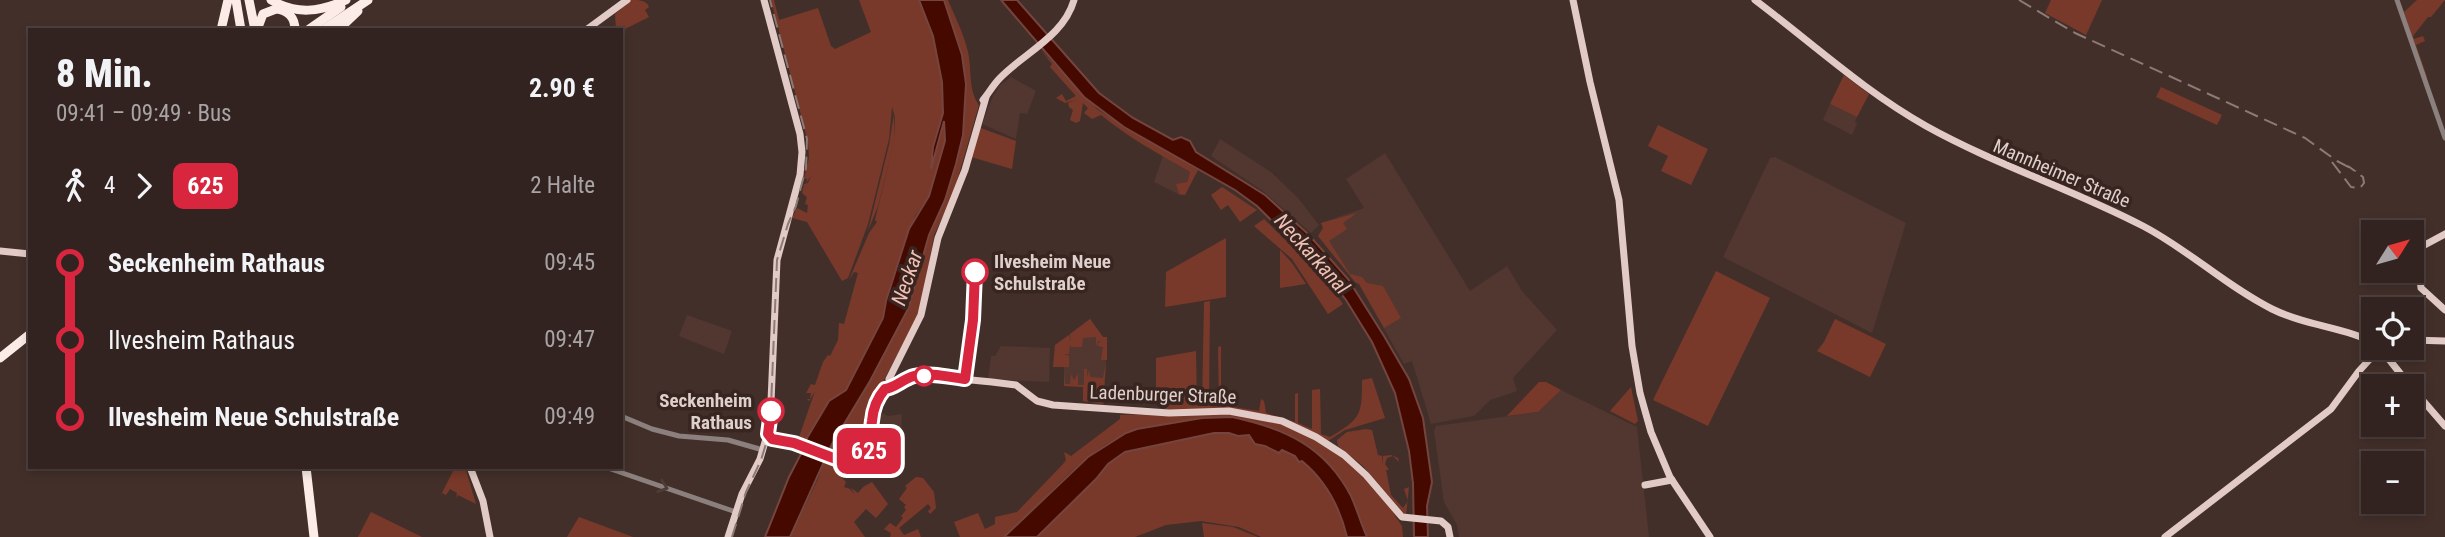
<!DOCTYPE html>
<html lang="de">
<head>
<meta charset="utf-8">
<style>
	:root { --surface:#322320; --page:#3d2f2d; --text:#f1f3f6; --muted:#a8a4a5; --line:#4d403e }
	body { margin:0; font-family:"Roboto Condensed",sans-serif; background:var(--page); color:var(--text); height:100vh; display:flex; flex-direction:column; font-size:26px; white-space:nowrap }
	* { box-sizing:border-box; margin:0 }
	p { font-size:23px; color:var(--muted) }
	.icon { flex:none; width:38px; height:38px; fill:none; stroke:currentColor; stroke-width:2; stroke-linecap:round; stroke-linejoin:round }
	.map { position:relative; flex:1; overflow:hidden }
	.details { position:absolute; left:28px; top:28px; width:595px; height:441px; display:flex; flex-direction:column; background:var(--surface); border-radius:0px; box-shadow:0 4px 10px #0003,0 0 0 2px var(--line) }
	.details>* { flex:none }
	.badge { padding:0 14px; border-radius:10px; font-size:24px; line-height:46px }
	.needle { width:46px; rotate:53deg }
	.fabs { position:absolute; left:2361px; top:220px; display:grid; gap:14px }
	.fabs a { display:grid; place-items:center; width:63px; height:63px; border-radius:0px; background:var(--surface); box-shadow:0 4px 10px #0003,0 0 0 2px var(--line); font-size:35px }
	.map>.badge { position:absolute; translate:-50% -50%; box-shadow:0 0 0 4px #fff }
	.legs { display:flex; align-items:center; gap:10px; height:77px; padding:0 28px; font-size:23px }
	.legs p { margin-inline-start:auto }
	.headline { display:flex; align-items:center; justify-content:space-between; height:119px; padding:0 28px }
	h1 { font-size:38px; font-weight:800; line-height:52px }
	ul { padding:0 28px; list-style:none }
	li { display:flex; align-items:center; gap:24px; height:77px; font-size:26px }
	li i { display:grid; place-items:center; width:10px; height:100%; margin:0 9px; background:currentColor }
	li i::after { content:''; width:18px; height:18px; margin:-9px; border:5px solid; border-radius:50%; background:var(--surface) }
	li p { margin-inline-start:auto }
	li:first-child i { background:linear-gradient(#0000 50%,currentColor 0) }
	li:last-child i { background:linear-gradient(currentColor 50%,#0000 0) }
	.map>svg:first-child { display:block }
	.built { fill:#523630 }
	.green { fill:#79392a }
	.water { fill:#460900; stroke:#74453e; stroke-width:2 }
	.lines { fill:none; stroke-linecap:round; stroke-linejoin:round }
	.minor { stroke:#8b807d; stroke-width:5 }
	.major { stroke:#e2cbc6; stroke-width:7 }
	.highway { stroke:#fcece8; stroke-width:9 }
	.rail { stroke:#8b7a76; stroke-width:2; stroke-dasharray:14 7; stroke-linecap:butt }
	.oneway { stroke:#4e3c37 }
	.line-1-casing { stroke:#fff; stroke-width:16 }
	.line-1 { stroke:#d7263d; stroke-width:10 }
	.stop-1-dot { fill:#fff; stroke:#d7263d; stroke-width:3.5 }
	.labels { text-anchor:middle; stroke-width:7; stroke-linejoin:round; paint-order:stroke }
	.street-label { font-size:19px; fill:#ded0cd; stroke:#392520 }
	.stop-label { font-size:19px; font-weight:bold; fill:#ded0cd; stroke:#392520; text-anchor:start }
	.water-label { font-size:21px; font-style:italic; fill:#f0c0b4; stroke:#392520 }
</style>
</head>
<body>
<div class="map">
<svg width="2445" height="537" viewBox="0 0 2445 537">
	<rect width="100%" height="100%" fill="#432f2a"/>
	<g class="built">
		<path d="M1011,77L1036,91L1027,114L1020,113L1016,139L982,124L993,96L1000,85Z"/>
		<path d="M1830,104L1857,117L1855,122L1857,124L1852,135L1823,120Z"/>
		<path d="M1220,139L1271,172L1298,198L1319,225L1311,233L1263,191L1211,156Z"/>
		<path d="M1385,153L1470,291L1507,266L1522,291L1557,330L1513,378L1517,391L1490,400L1474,416L1431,424L1412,361L1404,364L1359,284L1355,282L1318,236L1323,228L1321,223L1364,208L1346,179Z"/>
		<path d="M1163,156L1190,172L1182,196L1154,182Z"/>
		<path d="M1775,157L1906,223L1872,333L1723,257L1770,158Z"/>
		<path d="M687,315L732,331L724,354L679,336Z"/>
		<path d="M1090,319L1103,337H1107L1104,405L1083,401L1084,387L1064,386V367H1053L1055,345Z"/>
		<path d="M1001,346L1050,348L1049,382L988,379L991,356H995Z"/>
		<path d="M1561,390L1637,427L1649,537H1459L1457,525L1444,502L1434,431L1436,426L1538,412Z"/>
		<path d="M877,410L888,416L902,414L901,437L884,442L874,439Z"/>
	</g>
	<g class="green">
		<path d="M631,0C638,0 647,0 649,7L645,10L649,17L621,31L616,30L615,14Z"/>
		<path d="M771,0H774L779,20L818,8L831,46L835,49L871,32L859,0H919L933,36L942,82L943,113L933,147L932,164L943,120L945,123V141L929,196L915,216L886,301L884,318L846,390L829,401L804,443L798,440L815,391L809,401L807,399H810L811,393H806L811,384L815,385L823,362L828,355L830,356L838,340L839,323L844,324L858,273L854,272L849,280L869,233L877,222L875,220L895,138L878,206L868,231L889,145L894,114L895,138V117L892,107L889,139L868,224L848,278L842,281L807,222L792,218L797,208L807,213L808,205L805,204L807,197L802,193L804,184L808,183L811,176L806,183L807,179L804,178L809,158L808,142Z"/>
		<path d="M944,0H948C955,17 964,34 968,52C972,70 968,90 979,105L953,195L934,235L920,312L878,391L868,420H870L868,448L861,460L850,462L851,455L848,461L828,452L908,309L929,235L937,219L956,164L966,84L962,55Z"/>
		<path d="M2051,0H2102L2086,35L2045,13Z"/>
		<path d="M2417,0H2445L2431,17H2428L2413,36L2414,39L2423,36L2425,41L2416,45L2427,77H2425L2404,12Z"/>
		<path d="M1040,49L1098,110L1198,170L1185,195L1179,194L1176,184L1187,182L1190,172C1159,154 1129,138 1101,115L1092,119L1084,113L1088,108L1083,103L1080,121L1076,123L1070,120L1073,110L1069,107L1068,103L1077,100L1065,103L1056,98L1062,94L1066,101L1076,96L1050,67L1052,64Z"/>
		<path d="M1844,75L1869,94L1857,117L1830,104Z"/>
		<path d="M2161,87L2222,115L2217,125L2156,97Z"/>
		<path d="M1658,125L1708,149L1691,185L1661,171L1668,156L1648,146Z"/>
		<path d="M978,127L1016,141L1012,169L971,157Z"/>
		<path d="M1222,187L1257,210L1240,222L1228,205L1221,210L1211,195Z"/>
		<path d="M1357,213L1343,223L1347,229L1329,241L1350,274L1362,277L1367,283L1383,286L1401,318L1384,328L1359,284L1355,282L1318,236L1323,228L1321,223Z"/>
		<path d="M1264,219L1322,276L1343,304L1328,314L1292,259L1254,226Z"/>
		<path d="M1226,238V297L1165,307L1166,272Z"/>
		<path d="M1280,250L1292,263L1306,284L1280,288Z"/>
		<path d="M1716,271L1770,298L1708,426L1653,400Z"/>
		<path d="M1210,301L1209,405L1219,404L1218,347L1221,346V405L1259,411L1261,399L1264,401L1266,413L1295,422V394L1298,393V423L1312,429V390L1320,389L1321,434L1330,437C1361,419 1362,415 1362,380L1372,378L1385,418L1345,430L1328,441L1262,414L1174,412L1165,409L1166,400L1163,399V395H1156V358L1196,351L1197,406H1202L1204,302Z"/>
		<path d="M1090,319L1103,337H1107V360H1101L1103,347L1098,346V343L1102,341H1098L1096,347V337L1083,338L1082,347H1071L1070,344L1069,354H1064L1069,356V367H1053L1055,345L1069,335L1071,342L1070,334Z"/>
		<path d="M1835,319L1886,344L1870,377L1817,351L1824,342Z"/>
		<path d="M1106,362L1103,404L1083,401V387L1064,386V370L1065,384H1070L1071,374L1074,380L1078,374V385H1084V369H1087V378L1089,370L1090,377L1103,378Z"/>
		<path d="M1539,382H1546L1561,390L1538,412L1507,416Z"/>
		<path d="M1631,387L1638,421L1635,424L1610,411Z"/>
		<path d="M1151,414H1243L1297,429L1357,467L1399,519L1393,513L1402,526L1403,537H1261L1239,527L1201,521L1166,525L1135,537H1018L1113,454L1216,428L1311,447C1253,414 1226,413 1162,426C1141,430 1124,433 1106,444C1070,467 1042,502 1011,531L1016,537H960L954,522L978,513L985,529L995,524V517L1017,512L1063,464L1066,460L1064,452L1071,456L1120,419V415Z"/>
		<path d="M1366,429L1372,430L1378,455L1382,456L1383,465V456L1391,455L1398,458L1399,462L1393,456L1387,458L1385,464L1389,470H1386L1391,495L1403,508L1408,501L1404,489L1409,487L1406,516L1363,466L1338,446L1337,440L1347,432Z"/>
		<path d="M826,457L846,465L840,476L846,482L844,487L850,489L855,495L851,488L858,493L863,487L872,482L888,504L876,518L866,509L854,522L865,537H775L792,534L818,479Z"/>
		<path d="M455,467H465L476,504L458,495L456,498L457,493L450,489L446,495L442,493Z"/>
		<path d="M916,477L923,478L934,492L936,508L930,514L928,511L931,508L928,504L899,528L904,535L918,529L921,537H890L891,533L884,529L890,523L896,527L903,518L901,516L906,510L904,507L906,505L899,499L907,488L905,486Z"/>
		<path d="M371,512L422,537H358Z"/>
		<path d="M579,517L633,537H567Z"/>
		<path d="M1202,523L1233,527L1258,537H1204Z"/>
	</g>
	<g class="water">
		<path d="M919,0H944L962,55L966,84L963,135L956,164L945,200L929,235L908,309L870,381L832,444L790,537H765L789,477L803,450L804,443L829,401L846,390L883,318L886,301L909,229L929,196L945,141L944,121L931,169L933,147L943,113L942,82L933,36Z"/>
		<path d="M1001,0H1017L1099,93L1133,118L1173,140L1181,137L1190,141L1196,152L1265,195L1308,234L1348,279L1384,336L1409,379L1423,418L1432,482L1427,506L1428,537H1414L1413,483L1409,451L1395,393L1372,342L1346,300L1327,276L1257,206L1235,190L1124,127L1084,97Z"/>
		<path d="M1232,417C1284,428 1325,446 1351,496C1357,509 1361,524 1367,537H1347C1340,508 1325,480 1302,461L1299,462L1295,456L1282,450L1279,453L1265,446L1255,444L1249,435L1238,436L1229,433H1214L1125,452L1108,464L1096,479L1037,537H1004L1088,457L1126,433L1137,429L1202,418Z"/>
	</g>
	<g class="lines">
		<g class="minor">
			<path d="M2397,0L2445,138"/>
			<path d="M621,416L652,429L679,436L728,440L763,450"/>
			<path d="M605,467L736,512"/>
		</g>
		<g class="major">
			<path d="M1573,0L1590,82L1619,200L1632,346L1640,393L1651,432L1670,477L1710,537"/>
			<path d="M1755,0C1812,43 1864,91 1926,126C1996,165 2072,189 2143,226C2189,250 2226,286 2272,309C2306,326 2343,327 2373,342"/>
			<path d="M586,30L627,0"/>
			<path d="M983,100C989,93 993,85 1000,78C1024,53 1064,36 1074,0"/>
			<path d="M2445,234L2419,248L2417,254L2421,288L2445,310"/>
			<path d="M0,251L30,254"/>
			<path d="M2412,340L2445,341"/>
			<path d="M2380,348L2411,387"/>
			<path d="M889,379L921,315L938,238L965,170L986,97"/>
			<path d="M895,385L919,375L992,382L1016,385L1037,401L1053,405L1169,413L1229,411L1282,421L1316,437L1344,455L1366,475L1402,517L1441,521L1448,527L1450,537"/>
			<path d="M2412,388L2445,426"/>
			<path d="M767,440C796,438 841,470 861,463C878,448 866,407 885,385"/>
			<path d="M470,467L483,501L490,537"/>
			<path d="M1645,485L1672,480"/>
			<path d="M728,537L742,494L760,459L770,425L777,260L800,175L802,152L800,134L764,0"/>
			<path d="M2165,537L2331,409L2359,371L2380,348"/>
		</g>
		<g class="highway">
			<path d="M236,0L241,30"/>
			<path d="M249,0L255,30"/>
			<path d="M271,0C296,15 320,12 346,0"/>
			<path d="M221,30L228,0"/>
			<path d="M257,30L263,14L276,9C288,10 295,18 295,30"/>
			<path d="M308,30L341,7"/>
			<path d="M323,30L368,0"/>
			<path d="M338,30L358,11"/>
			<path d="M0,358L30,334"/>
			<path d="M306,467L314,537"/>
		</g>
		<g class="rail">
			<path d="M2019,0L2075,33L2305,138L2337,161L2356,171"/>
			<path d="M2332,162L2351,187L2360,188L2364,183L2363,177L2348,166"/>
			<path d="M732,537L746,492L761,460L770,431L777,260L788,224L796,206L806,168L807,139L770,0"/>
		</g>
	</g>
	<defs><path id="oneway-chevron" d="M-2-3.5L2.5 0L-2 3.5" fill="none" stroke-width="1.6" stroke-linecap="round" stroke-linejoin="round" transform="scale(1.75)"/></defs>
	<use class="oneway" href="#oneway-chevron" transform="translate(663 487) rotate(19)"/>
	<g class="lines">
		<defs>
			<path id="line-1" d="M771,411L768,434L772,439L794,443L849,464C875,468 869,438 872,421C873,409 877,398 885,389C895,388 903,379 914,376C929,372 949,377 965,379L973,320L975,272"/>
		</defs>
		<use href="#line-1" class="line-1-casing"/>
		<use href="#line-1" class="line-1"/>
	</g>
	<g class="stop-1-dot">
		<circle cx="975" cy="272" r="12"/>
		<circle cx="924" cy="376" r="9"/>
		<circle cx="771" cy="411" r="12"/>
	</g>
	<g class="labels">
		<g class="street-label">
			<text transform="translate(2062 173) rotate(23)" y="7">Mannheimer Straße</text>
			<text transform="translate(1163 394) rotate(2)" y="7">Ladenburger Straße</text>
		</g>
		<g class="stop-label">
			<text x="994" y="268">Ilvesheim Neue<tspan x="994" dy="22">Schulstraße</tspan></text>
			<text x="752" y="407" text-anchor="end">Seckenheim<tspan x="752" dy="22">Rathaus</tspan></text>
		</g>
		<g class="water-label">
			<text transform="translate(1312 254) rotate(48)" y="7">Neckarkanal</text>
			<text transform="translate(907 278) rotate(-71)" y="7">Neckar</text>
		</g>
	</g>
</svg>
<div class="fabs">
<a><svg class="needle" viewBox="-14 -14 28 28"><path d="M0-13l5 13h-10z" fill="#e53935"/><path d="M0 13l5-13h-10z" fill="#a8a4a5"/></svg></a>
<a><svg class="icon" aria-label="locate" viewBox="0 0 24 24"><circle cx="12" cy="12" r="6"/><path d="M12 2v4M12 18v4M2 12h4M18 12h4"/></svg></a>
<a>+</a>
<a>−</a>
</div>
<b class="badge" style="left:869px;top:451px;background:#d7263d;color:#fff">625</b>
<section class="details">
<div class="headline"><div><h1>8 Min.</h1><p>09:41 – 09:49 · Bus</p></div><b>2.90 €</b></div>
<div class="legs"><svg class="icon" aria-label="walk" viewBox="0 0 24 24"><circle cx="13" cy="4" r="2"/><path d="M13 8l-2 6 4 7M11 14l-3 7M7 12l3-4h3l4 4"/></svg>4<svg class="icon" aria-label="forward" viewBox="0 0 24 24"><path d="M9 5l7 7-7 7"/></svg><b class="badge" style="background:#d7263d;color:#fff">625</b><p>2 Halte</p></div>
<ul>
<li><i style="color:#d7263d"></i><b>Seckenheim Rathaus</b><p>09:45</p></li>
<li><i style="color:#d7263d"></i><span>Ilvesheim Rathaus</span><p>09:47</p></li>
<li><i style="color:#d7263d"></i><b>Ilvesheim Neue Schulstraße</b><p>09:49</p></li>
</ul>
</section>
</div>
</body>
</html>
